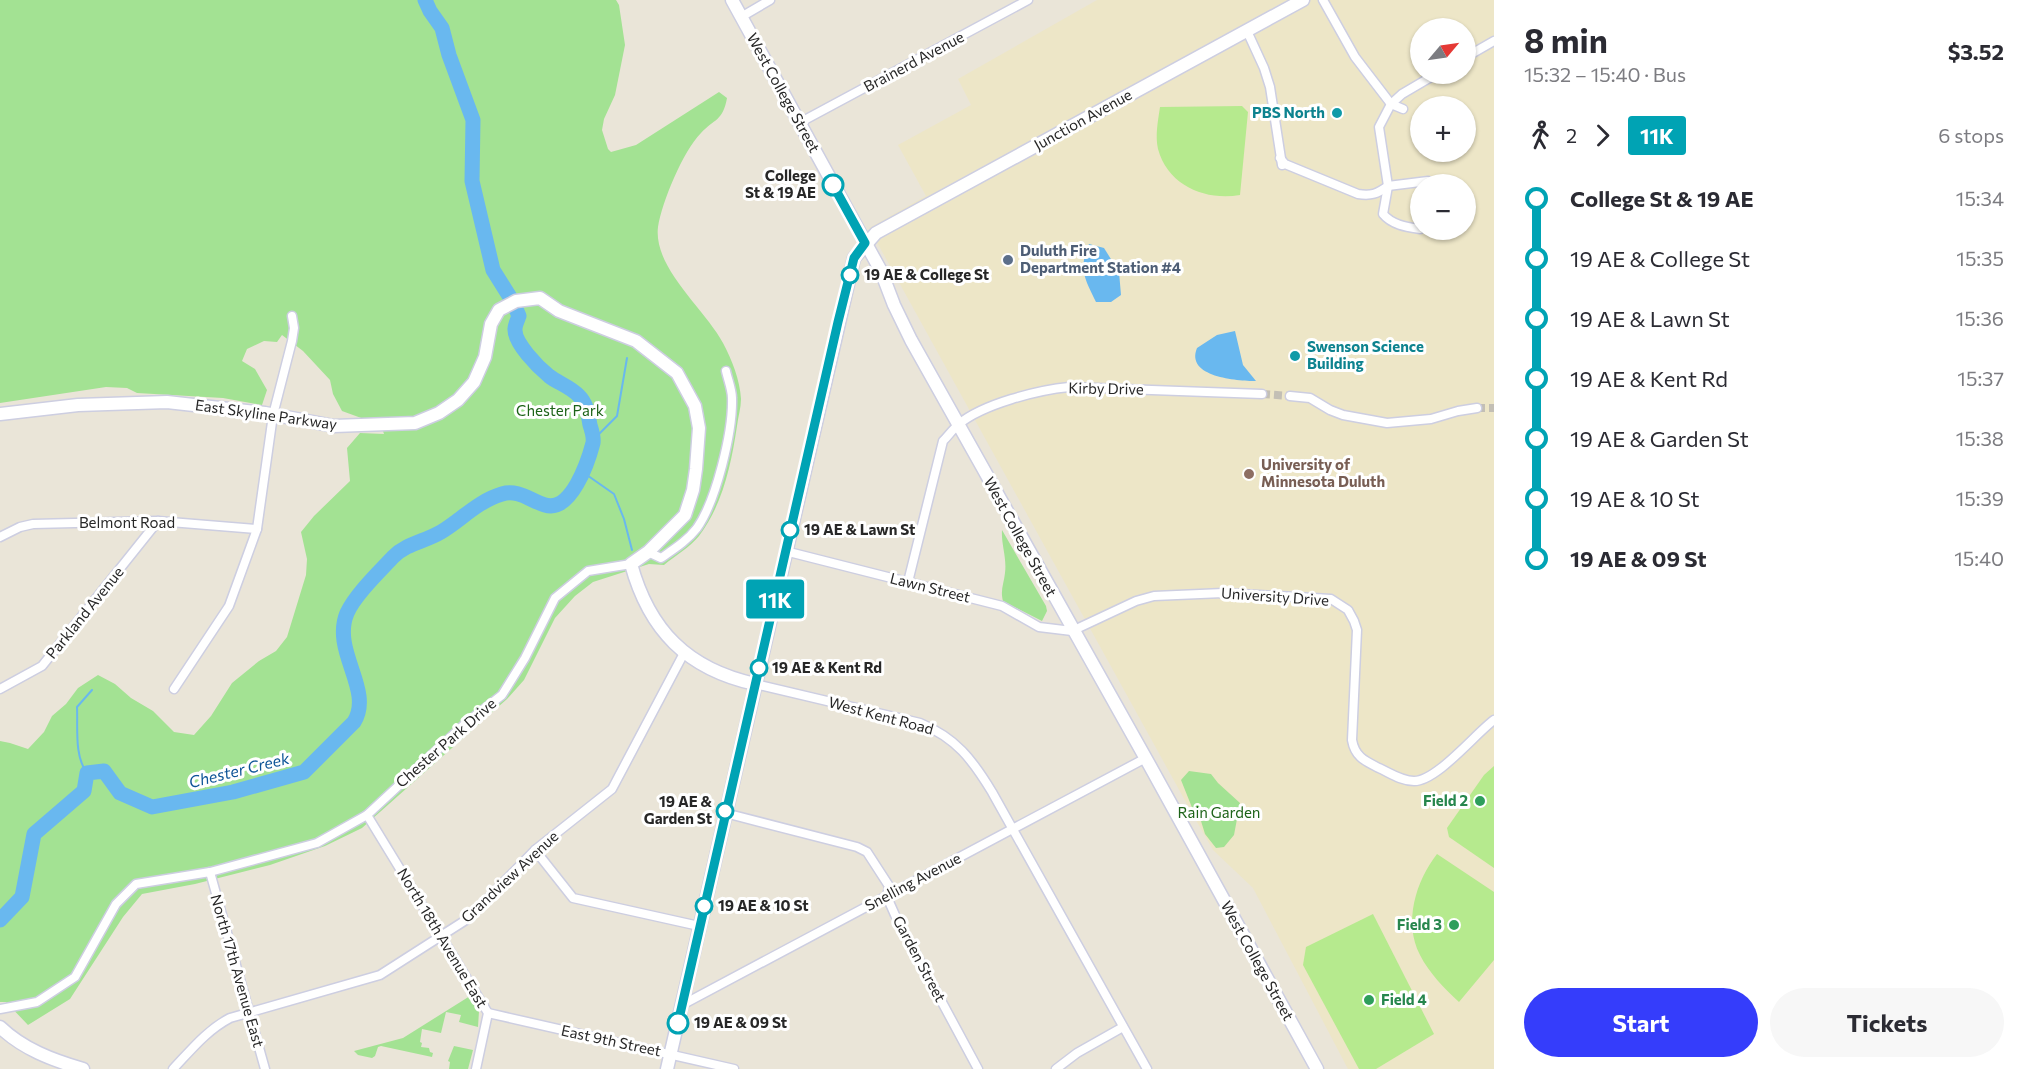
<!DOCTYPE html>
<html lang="en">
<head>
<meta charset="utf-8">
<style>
	:root { --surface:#fff; --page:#f7f7f7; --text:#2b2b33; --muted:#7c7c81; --accent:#353dfb }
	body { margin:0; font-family:Commissioner,sans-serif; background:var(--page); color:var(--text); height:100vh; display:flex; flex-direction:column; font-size:22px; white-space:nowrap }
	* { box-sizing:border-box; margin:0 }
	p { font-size:20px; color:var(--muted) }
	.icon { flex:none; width:33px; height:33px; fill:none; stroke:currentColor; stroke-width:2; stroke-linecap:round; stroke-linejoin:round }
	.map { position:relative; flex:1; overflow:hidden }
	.side { display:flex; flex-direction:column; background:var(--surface); width:540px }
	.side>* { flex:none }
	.badge { padding:0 12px; border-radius:4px; font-size:21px; line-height:39px }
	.needle { width:39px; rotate:61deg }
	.fabs { position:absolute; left:1410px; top:18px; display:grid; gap:12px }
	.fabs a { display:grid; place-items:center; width:66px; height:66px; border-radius:50%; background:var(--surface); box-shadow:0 2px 4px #0004; font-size:30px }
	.map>.badge { position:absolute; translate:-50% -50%; box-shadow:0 0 0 3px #fff }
	.legs { display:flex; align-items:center; gap:9px; height:66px; padding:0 30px; font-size:20px }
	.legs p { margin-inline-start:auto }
	.summary { display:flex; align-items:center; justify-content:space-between; height:102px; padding:0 30px }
	h1 { font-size:33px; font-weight:700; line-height:45px }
	.action { display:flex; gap:12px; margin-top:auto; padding:12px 30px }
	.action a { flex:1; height:69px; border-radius:36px; background:var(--accent); color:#fff; font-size:24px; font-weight:700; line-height:69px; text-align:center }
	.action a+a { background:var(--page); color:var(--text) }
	ul { padding:0 30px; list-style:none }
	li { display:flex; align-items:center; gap:21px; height:60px; font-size:22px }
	li i { display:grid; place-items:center; width:9px; height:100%; margin:0 8px; background:currentColor }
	li i::after { content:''; width:15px; height:15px; margin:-8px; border:4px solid; border-radius:50%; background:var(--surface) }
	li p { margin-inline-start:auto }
	li:first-child i { background:linear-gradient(#0000 50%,currentColor 0) }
	li:last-child i { background:linear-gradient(currentColor 50%,#0000 0) }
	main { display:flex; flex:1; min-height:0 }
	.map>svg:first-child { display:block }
	.education { fill:#ede6c7; fill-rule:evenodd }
	.green { fill:#a3e293 }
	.pitch { fill:#b6ea8e }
	.water { fill:#69b8ef }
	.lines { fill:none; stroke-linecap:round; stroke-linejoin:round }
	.stream { stroke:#69b8ef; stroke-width:2 }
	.river { stroke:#69b8ef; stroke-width:15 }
	.street-tunnel { stroke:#c3bfb5; stroke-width:8; stroke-dasharray:8 4; stroke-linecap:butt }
	.street-casing { stroke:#cdcee1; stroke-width:11 }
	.secondary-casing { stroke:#cdcee1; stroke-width:15 }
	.street { stroke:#fff; stroke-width:8 }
	.secondary { stroke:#fff; stroke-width:12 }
	.line-1-casing { stroke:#fff; stroke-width:14 }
	.line-1 { stroke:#00a3b4; stroke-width:9 }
	.culture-dot { fill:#0f9aa8; stroke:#fff; stroke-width:2 }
	.stop-1-dot { fill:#fff; stroke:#00a3b4; stroke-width:3 }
	.service-dot { fill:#5c6f8a; stroke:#fff; stroke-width:2 }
	.education-dot { fill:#8d6e63; stroke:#fff; stroke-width:2 }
	.leisure-dot { fill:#2e9e5b; stroke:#fff; stroke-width:2 }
	.labels { text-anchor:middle; stroke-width:6; stroke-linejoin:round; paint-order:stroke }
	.street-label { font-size:15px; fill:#272727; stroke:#fff }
	.culture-label { font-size:15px; font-weight:bold; fill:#0d838f; stroke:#fff; text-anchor:end }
	.stop-label { font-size:15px; font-weight:bold; fill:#272727; stroke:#fff; text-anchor:start }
	.service-label { font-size:15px; font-weight:bold; fill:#4e5e75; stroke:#fff; text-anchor:start }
	.park-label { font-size:15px; fill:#1d6318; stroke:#fff }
	.education-label { font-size:15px; font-weight:bold; fill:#785e54; stroke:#fff; text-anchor:start }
	.leisure-label { font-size:15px; font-weight:bold; fill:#27864d; stroke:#fff; text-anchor:end }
	.water-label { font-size:16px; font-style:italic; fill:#0c5396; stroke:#fff }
</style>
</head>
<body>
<main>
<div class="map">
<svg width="1494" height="1069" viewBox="0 0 1494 1069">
	<rect width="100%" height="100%" fill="#eae5d8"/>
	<path class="education" d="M1097,0H1494V1069H1348L1253,888L1213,850L1193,815L869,228L926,196L898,145L971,105L958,79ZM1420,28H1466V74H1420ZM1420,106H1466V152H1420ZM1420,184H1466V230H1420Z"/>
	<g class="green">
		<path d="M0,0H616L619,5L625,45L615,95L604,119L602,130L608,149L611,152L636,145L719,92L727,98C723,121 714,119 701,133C683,151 662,202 658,227C653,268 705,309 723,343C732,360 740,380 741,399C741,408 738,417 737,426C731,465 723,504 699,536C690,547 675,556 664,565L649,564L593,582L575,596L555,618L524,680L507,699L362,828L325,846L270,865L195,884L142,894L123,917L70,999L28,1025L6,1002H0V741L10,743L28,749L44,732L52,716L66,704L78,688L98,675L115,684L131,698L153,711L174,732L194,735L211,716L232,683L259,661L276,651L287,637L306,575L307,559L301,532L314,516L350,481L347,448L360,433L384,434L379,419H364L342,411L333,394L330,380L303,351L282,335L277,342L264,341L247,349L242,361L255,369L267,390L262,405L223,398L137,393L127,388L106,387L0,403Z"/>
		<path d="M1002,530L1046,606L1047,611L1042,621L1003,601C1000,590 1004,583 1005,573C1007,558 1001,544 1002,530Z"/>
		<path d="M1189,771L1211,774L1218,783L1240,803L1234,835L1224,847L1216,848L1205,834L1201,821L1193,810L1181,780Z"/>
		<path d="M470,996L479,1011L478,1027L459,1022L461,1015L446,1012L441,1033L422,1029L420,1042L422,1043L421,1047L429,1048L430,1052L433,1053L432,1057L381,1046L378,1047L375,1056L372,1058L358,1055L354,1051L403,1038Z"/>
		<path d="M454,1046L473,1050L468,1069H449L450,1062L448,1061Z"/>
	</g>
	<g class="pitch">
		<path d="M1242,106L1248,112L1240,195C1206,201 1168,186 1158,149C1155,135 1158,121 1160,107Z"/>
		<path d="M1494,766V868L1449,837L1447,828L1484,775Z"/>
		<path d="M1437,854L1494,892V960L1459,1002C1445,989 1429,973 1420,955C1403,922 1416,881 1437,854Z"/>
		<path d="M1373,914L1434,1034L1376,1069H1359L1303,965L1306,947Z"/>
	</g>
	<g class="water">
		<path d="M1089,244L1104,248L1119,272L1121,295L1111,302H1096C1085,279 1078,269 1089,244Z"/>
		<path d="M1235,331L1243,365L1256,381C1237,381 1185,377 1197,348L1217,335Z"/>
	</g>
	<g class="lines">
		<g class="stream">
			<path d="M594,439L617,416L627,358"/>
			<path d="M584,473L614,494L624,519L632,550"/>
			<path d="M87,773C74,756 78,727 77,707L92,690"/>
		</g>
		<path class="river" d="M0,920L22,897L34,834L84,791L87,773L104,771L120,793L152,807L233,792L304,772L354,722C374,690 331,651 347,613C355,595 379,572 393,557C407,543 424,542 441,532C461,520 478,501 502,494C518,489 531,501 545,505C571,513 588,462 593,443C594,437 592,431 590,425C588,414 587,404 579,396C571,387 558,383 549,376C538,367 514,343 515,329C515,325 518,319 519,316L513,302L493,270L472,181L473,120L449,55L442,28L430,11L425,0"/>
		<g class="street-tunnel">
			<path d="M1262,394L1290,396"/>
			<path d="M1477,408H1494"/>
		</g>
		<defs>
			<g id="street">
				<path d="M1323,0L1355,57L1391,104L1403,109"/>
				<path d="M741,17L770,0"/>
				<path d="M1247,31L1264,68L1270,87L1282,165"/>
				<path d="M1466,57L1494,41"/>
				<path d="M799,123L1028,0"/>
				<path d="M1280,158L1285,164L1358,194C1371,196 1377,194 1388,186"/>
				<path d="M1388,186L1428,181L1438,184"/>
				<path d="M1420,229C1407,227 1392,225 1383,214L1388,186L1379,127L1391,104L1402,94L1436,74"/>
				<path d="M1290,396L1310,398L1330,410L1343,415L1387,423L1431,419L1458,411L1477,408"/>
				<path d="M0,537L20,527L33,524L158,521L257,529"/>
				<path d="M785,551L1002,606L1039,627L1072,631L1136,601L1154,596L1223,593L1331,599L1348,610L1354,621L1357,630L1352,740C1355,757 1365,761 1379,768C1390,773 1401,781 1414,781C1437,781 1475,734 1494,720"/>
				<path d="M648,552L661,558C674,549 687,541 697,528C716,501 733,432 732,398C732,390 728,380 726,371"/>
				<path d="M908,582L943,441C948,436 953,429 959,424C983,404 1038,390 1069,387L1262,394"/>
				<path d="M755,684L920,723C956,738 972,759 992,792L1147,1069"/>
				<path d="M0,689L42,666L158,521"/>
				<path d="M174,689L229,606L257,529L273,415L292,341L294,328L292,316"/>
				<path d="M725,813L857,847L867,852L889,886L887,897L895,915L978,1069"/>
				<path d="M367,815L488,1013L476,1069"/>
				<path d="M535,850L573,898L699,926"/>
				<path d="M210,872L265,1069"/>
				<path d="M682,1005L1144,759"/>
				<path d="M0,1009L37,1002L75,977L116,904L136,884L210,872L317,843L367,815L465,724L502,695L525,658L555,598L588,571L631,564"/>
				<path d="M488,1013L734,1069"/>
				<path d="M173,1069C191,1050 207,1030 230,1018L380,975L469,918L535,850L612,789L684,653"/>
				<path d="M1056,1069L1077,1053L1123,1027"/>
			</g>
			<g id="secondary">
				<path d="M732,0L881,271L894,305L911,340L1150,766L1317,1069"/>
				<path d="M0,414L78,405L167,402L265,413L334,426L415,423L439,413L458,400L474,382L485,357L491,324L499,310L516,301L540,298L559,311L636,341L677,373L695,406L699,428L696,469L693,490L685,515L648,552L631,564C649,630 687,669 755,684"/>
				<path d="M0,1027C23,1049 52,1060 83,1069"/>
				<path d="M667,1069L854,258L876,233L1303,0"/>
			</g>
		</defs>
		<use href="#street" class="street-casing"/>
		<use href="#secondary" class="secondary-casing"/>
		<use href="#street" class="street"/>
		<use href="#secondary" class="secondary"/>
	</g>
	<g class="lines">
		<defs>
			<path id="line-1" d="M678,1023L838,322L854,258L865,243L833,185"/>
		</defs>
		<use href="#line-1" class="line-1-casing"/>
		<use href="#line-1" class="line-1"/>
	</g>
	<g class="culture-dot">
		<circle cx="1337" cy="113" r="6"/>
		<circle cx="1295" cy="356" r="6"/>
	</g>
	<g class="stop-1-dot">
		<circle cx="833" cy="185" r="10"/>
		<circle cx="850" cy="275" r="8"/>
		<circle cx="790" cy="530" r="8"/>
		<circle cx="759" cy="668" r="8"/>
		<circle cx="725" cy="811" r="8"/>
		<circle cx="704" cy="906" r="8"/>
		<circle cx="678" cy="1023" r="10"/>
	</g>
	<circle class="service-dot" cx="1008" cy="260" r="6"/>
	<circle class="education-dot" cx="1249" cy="474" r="6"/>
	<g class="leisure-dot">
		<circle cx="1480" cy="801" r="6"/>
		<circle cx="1454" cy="925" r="6"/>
		<circle cx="1369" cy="1000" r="6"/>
	</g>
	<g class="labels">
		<g class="street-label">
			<text transform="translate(914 62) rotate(-28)" y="5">Brainerd Avenue</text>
			<text transform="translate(783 93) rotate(61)" y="5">West College Street</text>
			<text transform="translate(1083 120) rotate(-29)" y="5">Junction Avenue</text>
			<text transform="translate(1106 389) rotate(1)" y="5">Kirby Drive</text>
			<text transform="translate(266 415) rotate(8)" y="5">East Skyline Parkway</text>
			<text x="127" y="528">Belmont Road</text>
			<text transform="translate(1020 537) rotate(61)" y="5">West College Street</text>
			<text transform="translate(930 588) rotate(14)" y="5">Lawn Street</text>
			<text transform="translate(1275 597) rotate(4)" y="5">University Drive</text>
			<text transform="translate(85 613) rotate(-51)" y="5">Parkland Avenue</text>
			<text transform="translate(881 716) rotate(15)" y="5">West Kent Road</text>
			<text transform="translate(446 743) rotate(-41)" y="5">Chester Park Drive</text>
			<text transform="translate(510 877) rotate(-43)" y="5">Grandview Avenue</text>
			<text transform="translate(913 882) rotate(-28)" y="5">Snelling Avenue</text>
			<text transform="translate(442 938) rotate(59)" y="5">North 18th Avenue East</text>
			<text transform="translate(919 959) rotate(62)" y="5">Garden Street</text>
			<text transform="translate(1257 961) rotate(61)" y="5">West College Street</text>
			<text transform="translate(237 971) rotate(74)" y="5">North 17th Avenue East</text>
			<text transform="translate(611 1041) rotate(12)" y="5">East 9th Street</text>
		</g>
		<g class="culture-label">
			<text x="1325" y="118">PBS North</text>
			<text x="1307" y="352" text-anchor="start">Swenson Science<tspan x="1307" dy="17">Building</tspan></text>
		</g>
		<g class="stop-label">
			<text x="816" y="181" text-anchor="end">College<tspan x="816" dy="17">St &amp; 19 AE</tspan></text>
			<text x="864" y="280">19 AE &amp; College St</text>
			<text x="804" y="535">19 AE &amp; Lawn St</text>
			<text x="772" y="673">19 AE &amp; Kent Rd</text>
			<text x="712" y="807" text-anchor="end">19 AE &amp;<tspan x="712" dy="17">Garden St</tspan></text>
			<text x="718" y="911">19 AE &amp; 10 St</text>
			<text x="694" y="1028">19 AE &amp; 09 St</text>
		</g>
		<g class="service-label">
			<text x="1020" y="256">Duluth Fire<tspan x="1020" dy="17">Department Station #4</tspan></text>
		</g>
		<g class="park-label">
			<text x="560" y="416">Chester Park</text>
			<text x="1219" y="818">Rain Garden</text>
		</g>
		<g class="education-label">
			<text x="1261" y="470">University of<tspan x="1261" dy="17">Minnesota Duluth</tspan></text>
		</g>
		<g class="leisure-label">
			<text x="1468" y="806">Field 2</text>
			<text x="1442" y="930">Field 3</text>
			<text x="1381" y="1005" text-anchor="start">Field 4</text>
		</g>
		<g class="water-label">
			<text transform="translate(239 770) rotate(-14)" y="6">Chester Creek</text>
		</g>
	</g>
</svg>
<div class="fabs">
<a><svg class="needle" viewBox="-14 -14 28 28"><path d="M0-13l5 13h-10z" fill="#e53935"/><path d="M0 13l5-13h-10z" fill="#7c7c81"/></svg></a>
<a>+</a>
<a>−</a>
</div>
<b class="badge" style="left:775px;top:599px;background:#00a3b4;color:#fff">11K</b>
</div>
<section class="side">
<div class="summary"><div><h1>8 min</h1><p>15:32 – 15:40 · Bus</p></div><b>$3.52</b></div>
<div class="legs"><svg class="icon" aria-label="walk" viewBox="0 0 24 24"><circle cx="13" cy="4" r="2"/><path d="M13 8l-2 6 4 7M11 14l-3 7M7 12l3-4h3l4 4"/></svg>2<svg class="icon" aria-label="forward" viewBox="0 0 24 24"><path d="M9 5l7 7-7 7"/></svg><b class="badge" style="background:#00a3b4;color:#fff">11K</b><p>6 stops</p></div>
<ul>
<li><i style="color:#00a3b4"></i><b>College St &amp; 19 AE</b><p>15:34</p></li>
<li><i style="color:#00a3b4"></i><span>19 AE &amp; College St</span><p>15:35</p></li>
<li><i style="color:#00a3b4"></i><span>19 AE &amp; Lawn St</span><p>15:36</p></li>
<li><i style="color:#00a3b4"></i><span>19 AE &amp; Kent Rd</span><p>15:37</p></li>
<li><i style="color:#00a3b4"></i><span>19 AE &amp; Garden St</span><p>15:38</p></li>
<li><i style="color:#00a3b4"></i><span>19 AE &amp; 10 St</span><p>15:39</p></li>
<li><i style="color:#00a3b4"></i><b>19 AE &amp; 09 St</b><p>15:40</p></li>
</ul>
<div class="action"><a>Start</a><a>Tickets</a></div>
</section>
</main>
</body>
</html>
